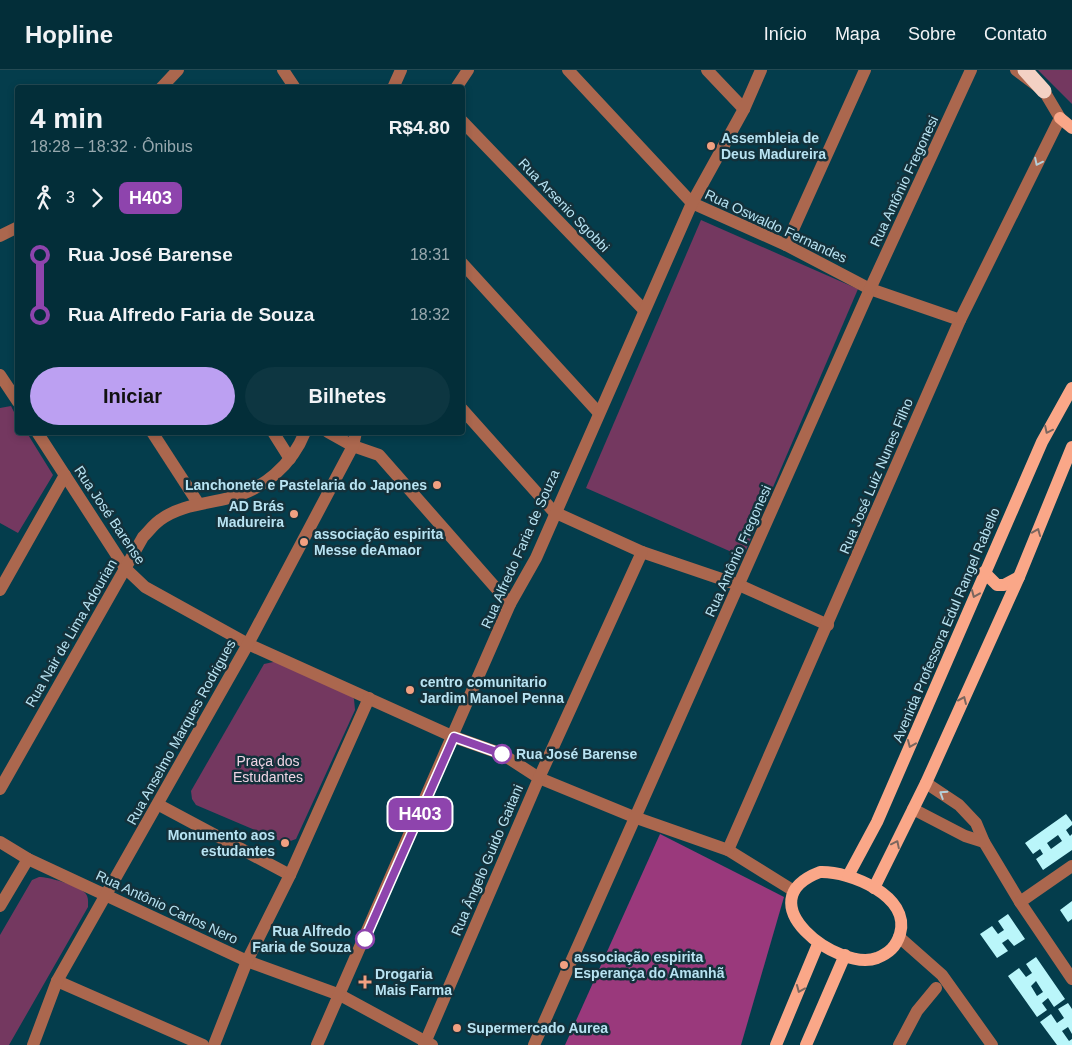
<!DOCTYPE html>
<html lang="pt">
<head>
<meta charset="utf-8">
<style>
	:root { --surface:#032e39; --page:#0d3641; --text:#f1f3f6; --muted:#97a8ae; --line:#244a53; --accent:#bca0f2 }
	body { margin:0; font-family:Helvetica,sans-serif; background:var(--page); color:var(--text); height:100vh; display:flex; flex-direction:column; font-size:19px; white-space:nowrap }
	* { box-sizing:border-box; margin:0 }
	p { font-size:16px; color:var(--muted) }
	.icon { flex:none; width:28px; height:28px; fill:none; stroke:currentColor; stroke-width:2; stroke-linecap:round; stroke-linejoin:round }
	.map { position:relative; flex:1; overflow:hidden }
	.panel { position:absolute; left:15px; top:15px; width:450px; height:350px; display:flex; flex-direction:column; background:var(--surface); border-radius:5px; box-shadow:0 2px 8px #0003,0 0 0 1px var(--line) }
	.panel>* { flex:none }
	.badge { padding:0 10px; border-radius:8px; font-size:18px; line-height:32px }
	.map>.badge { position:absolute; translate:-50% -50%; box-shadow:0 0 0 2px #fff }
	.legs { display:flex; align-items:center; gap:8px; height:55px; padding:0 15px; font-size:16px }
	.legs p { margin-inline-start:auto }
	.headline { display:flex; align-items:center; justify-content:space-between; height:85px; padding:0 15px }
	h1 { font-size:28px; font-weight:700; line-height:38px }
	.action { display:flex; gap:10px; margin-top:auto; padding:10px 15px }
	.action a { flex:1; height:58px; border-radius:30px; background:var(--accent); color:#111; font-size:20px; font-weight:700; line-height:58px; text-align:center }
	.action a+a { background:var(--page); color:var(--text) }
	ul { padding:0 15px; list-style:none }
	li { display:flex; align-items:center; gap:18px; height:60px; font-size:19px }
	li i { display:grid; place-items:center; width:8px; height:100%; margin:0 6px; background:currentColor }
	li i::after { content:''; width:12px; height:12px; margin:-6px; border:4px solid; border-radius:50%; background:var(--surface) }
	li p { margin-inline-start:auto }
	li:first-child i { background:linear-gradient(#0000 50%,currentColor 0) }
	li:last-child i { background:linear-gradient(currentColor 50%,#0000 0) }
	header { display:flex; align-items:center; gap:30px; box-sizing:border-box; height:70px; padding:0 25px; background:var(--surface); border-bottom:1px solid var(--line) }
	header strong { font-size:24px }
	nav { display:flex; gap:28px; margin-inline-start:auto; font-size:18px }
	.map>svg:first-child { display:block }
	.green { fill:#743860 }
	.forest { fill:#9a397c }
	.building { fill:#baf6fa; fill-rule:evenodd }
	.lines { fill:none; stroke-linecap:round; stroke-linejoin:round }
	.minor { stroke:#ab674e; stroke-width:12 }
	.major { stroke:#faa788; stroke-width:12 }
	.highway { stroke:#f3d1c4; stroke-width:15 }
	.oneway { stroke:#b6d0d9 }
	.oneway2 { stroke:#7b665e }
	.line-1-casing { stroke:#fff; stroke-width:11 }
	.line-1 { stroke:#8e44ad; stroke-width:8 }
	.poi-dot { fill:#f2a081; stroke:#13313b; stroke-width:2 }
	.stop-1-dot { fill:#fff; stroke:#8e44ad; stroke-width:2.5 }
	.labels { text-anchor:middle; stroke-width:5; stroke-linejoin:round; paint-order:stroke }
	.poi-label { font-size:14px; font-weight:bold; fill:#b8e3f2; stroke:#13313b; text-anchor:start }
	.street-label { font-size:14px; fill:#b8e3f2; stroke:#13313b }
	.stop-label { font-size:14px; font-weight:bold; fill:#b8e3f2; stroke:#13313b; text-anchor:start }
	.park-label { font-size:14px; fill:#eed4e4; stroke:#13313b }
</style>
</head>
<body>
<header>
<strong>Hopline</strong>
<nav><a>Início</a><a>Mapa</a><a>Sobre</a><a>Contato</a></nav>
</header>
<div class="map">
<svg width="1072" height="975" viewBox="0 0 1072 975">
	<rect width="100%" height="100%" fill="#043d4c"/>
	<g class="green">
		<path d="M1038,0H1072V34Z"/>
		<path d="M701,150L858,219L743,487L586,418Z"/>
		<path d="M11,336L17,348L18,362L27,363L53,405L18,463L0,453V338Z"/>
		<path d="M278,591L350,623L354,629L355,640L296,769L285,773L196,735L192,729L191,721L264,594Z"/>
		<path d="M39,807C48,807 78,815 84,822C89,826 88,831 88,837L9,975H0V865L32,810Z"/>
	</g>
	<path class="forest" d="M660,764L784,827L741,975H565Z"/>
	<g class="building">
		<path d="M1066,744L1072,752V755L1066,760L1070,766L1072,764V780L1043,800L1036,789L1043,784L1040,779L1033,784L1025,773ZM1058,765L1062,771L1051,779L1047,773Z"/>
		<path d="M1072,831V849L1068,852L1060,840Z"/>
		<path d="M1008,844L1025,869L1014,876L1008,869L1002,873L1008,881L997,888L980,864L992,856L998,864L1004,860L998,851Z"/>
		<path d="M1036,887L1065,929L1054,937L1048,928L1042,933L1047,940L1037,947L1008,906L1019,898L1026,907L1032,903L1026,894ZM1036,911L1043,922L1037,926L1031,916Z"/>
		<path d="M1068,933L1072,939V964L1068,957L1062,961L1069,971L1072,969V975H1057L1040,952L1051,944L1057,953L1064,948L1058,939Z"/>
	</g>
	<g class="lines">
		<g class="minor">
			<path d="M283,0L295,18"/>
			<path d="M568,0L692,133L786,175L870,219L960,250"/>
			<path d="M707,0L744,39"/>
			<path d="M161,18L178,0"/>
			<path d="M393,18L401,0"/>
			<path d="M456,18L468,0"/>
			<path d="M462,51L644,240"/>
			<path d="M0,166L18,157"/>
			<path d="M786,175L865,0"/>
			<path d="M462,193L598,342"/>
			<path d="M0,305L18,332"/>
			<path d="M462,339L554,442L642,482L739,515L828,555"/>
			<path d="M37,362L125,498L145,517L248,574L454,667L502,684L539,708L634,747L728,780L794,821"/>
			<path d="M152,362L198,433"/>
			<path d="M273,362L290,389"/>
			<path d="M328,362L353,376L379,385L510,534"/>
			<path d="M0,520L65,405"/>
			<path d="M926,713L959,735L976,753L984,772L1020,832L1072,909"/>
			<path d="M0,719L143,467C149,461 154,454 160,450C180,435 206,434 229,428C263,420 292,395 305,362"/>
			<path d="M159,735L290,805"/>
			<path d="M913,739L965,766L984,772"/>
			<path d="M0,772L28,789L247,891L340,925L432,975"/>
			<path d="M728,780L960,250L1060,48L1044,21L1016,0"/>
			<path d="M1020,832L1072,796"/>
			<path d="M0,836L28,789"/>
			<path d="M899,867L942,905L992,975"/>
			<path d="M57,911L203,975"/>
			<path d="M33,975L57,911L248,574L353,376L356,362"/>
			<path d="M214,975L247,891L290,805L369,628"/>
			<path d="M317,975L510,534L536,488L692,133L744,39L761,0"/>
			<path d="M424,975L539,708L642,482"/>
			<path d="M534,975L870,219L971,0"/>
			<path d="M899,975L917,941L936,918"/>
		</g>
		<g class="major">
			<path d="M1060,48L1072,58"/>
			<path d="M984,502L997,515H1004L1019,507"/>
			<path d="M820,802C850,801 911,826 900,864C896,877 889,883 877,888C838,902 744,831 820,802Z"/>
			<path d="M848,806L877,752L1042,372L1072,318"/>
			<path d="M874,818L926,713L1019,507L1072,377"/>
			<path d="M776,975L818,874"/>
			<path d="M806,975L845,885"/>
		</g>
		<path class="highway" d="M1025,0L1044,21"/>
	</g>
	<defs><path id="oneway-chevron" d="M-2-3.5L2.5 0L-2 3.5" fill="none" stroke-width="1.6" stroke-linecap="round" stroke-linejoin="round" transform="scale(1.25)"/></defs>
	<g class="oneway">
		<use href="#oneway-chevron" transform="translate(1038 92) rotate(116)"/>
		<use href="#oneway-chevron" transform="translate(943 724) rotate(-147)"/>
	</g>
	<g class="oneway2">
		<use href="#oneway-chevron" transform="translate(1048 360) rotate(116)"/>
		<use href="#oneway-chevron" transform="translate(1037 462) rotate(-68)"/>
		<use href="#oneway-chevron" transform="translate(975 524) rotate(113)"/>
		<use href="#oneway-chevron" transform="translate(963 630) rotate(-66)"/>
		<use href="#oneway-chevron" transform="translate(911 674) rotate(113)"/>
		<use href="#oneway-chevron" transform="translate(896 774) rotate(-64)"/>
		<use href="#oneway-chevron" transform="translate(800 919) rotate(113)"/>
	</g>
	<g class="lines">
		<defs>
			<path id="line-1" d="M365,869L454,667L502,684"/>
		</defs>
		<use href="#line-1" class="line-1-casing"/>
		<use href="#line-1" class="line-1"/>
	</g>
	<g class="poi-dot">
		<circle cx="711" cy="76" r="5"/>
		<circle cx="437" cy="415" r="5"/>
		<circle cx="294" cy="444" r="5"/>
		<circle cx="304" cy="472" r="5"/>
		<circle cx="410" cy="620" r="5"/>
		<circle cx="285" cy="773" r="5"/>
		<circle cx="564" cy="895" r="5"/>
		<path d="M362.5 904.5h5v5h5v5h-5v5h-5v-5h-5v-5h5z"/>
		<circle cx="457" cy="958" r="5"/>
	</g>
	<g class="stop-1-dot">
		<circle cx="502" cy="684" r="9"/>
		<circle cx="365" cy="869" r="9"/>
	</g>
	<g class="labels">
		<g class="poi-label">
			<text x="721" y="73">Assembleia de<tspan x="721" dy="16">Deus Madureira</tspan></text>
			<text x="427" y="420" text-anchor="end">Lanchonete e Pastelaria do Japones</text>
			<text x="284" y="441" text-anchor="end">AD Brás<tspan x="284" dy="16">Madureira</tspan></text>
			<text x="314" y="469">associação espirita<tspan x="314" dy="16">Messe deAmaor</tspan></text>
			<text x="420" y="617">centro comunitario<tspan x="420" dy="16">Jardim Manoel Penna</tspan></text>
			<text x="275" y="770" text-anchor="end">Monumento aos<tspan x="275" dy="16">estudantes</tspan></text>
			<text x="574" y="892">associação espirita<tspan x="574" dy="16">Esperança do Amanhã</tspan></text>
			<text x="375" y="909">Drogaria<tspan x="375" dy="16">Mais Farma</tspan></text>
			<text x="467" y="963">Supermercado Aurea</text>
		</g>
		<g class="street-label">
			<text transform="translate(904 111) rotate(-65)" y="5">Rua Antônio Fregonesi</text>
			<text transform="translate(564 135) rotate(46)" y="5">Rua Arsenio Sgobbi</text>
			<text transform="translate(776 156) rotate(25)" y="5">Rua Oswaldo Fernandes</text>
			<text transform="translate(876 406) rotate(-67)" y="5">Rua José Luiz Nunes Filho</text>
			<text transform="translate(110 445) rotate(56)" y="5">Rua José Barense</text>
			<text transform="translate(520 479) rotate(-66)" y="5">Rua Alfredo Faria de Souza</text>
			<text transform="translate(738 481) rotate(-66)" y="5">Rua Antônio Fregonesi</text>
			<text transform="translate(946 555) rotate(-67)" y="5">Avenida Professora Edul Rangel Rabello</text>
			<text transform="translate(71 563) rotate(-60)" y="5">Rua Nair de Lima Adourian</text>
			<text transform="translate(181 662) rotate(-61)" y="5">Rua Anselmo Marques Rodrigues</text>
			<text transform="translate(487 790) rotate(-67)" y="5">Rua Ângelo Guido Gaitani</text>
			<text transform="translate(167 837) rotate(25)" y="5">Rua Antônio Carlos Nero</text>
		</g>
		<g class="stop-label">
			<text x="516" y="689">Rua José Barense</text>
			<text x="351" y="866" text-anchor="end">Rua Alfredo<tspan x="351" dy="16">Faria de Souza</tspan></text>
		</g>
		<g class="park-label">
			<text x="268" y="696">Praça dos<tspan x="268" dy="16">Estudantes</tspan></text>
		</g>
	</g>
</svg>
<b class="badge" style="left:420px;top:744px;background:#8e44ad;color:#fff">H403</b>
<section class="panel">
<div class="headline"><div><h1>4 min</h1><p>18:28 – 18:32 · Ônibus</p></div><b>R$4.80</b></div>
<div class="legs"><svg class="icon" aria-label="walk" viewBox="0 0 24 24"><circle cx="13" cy="4" r="2"/><path d="M13 8l-2 6 4 7M11 14l-3 7M7 12l3-4h3l4 4"/></svg>3<svg class="icon" aria-label="forward" viewBox="0 0 24 24"><path d="M9 5l7 7-7 7"/></svg><b class="badge" style="background:#8e44ad;color:#fff">H403</b></div>
<ul>
<li><i style="color:#8e44ad"></i><b>Rua José Barense</b><p>18:31</p></li>
<li><i style="color:#8e44ad"></i><b>Rua Alfredo Faria de Souza</b><p>18:32</p></li>
</ul>
<div class="action"><a>Iniciar</a><a>Bilhetes</a></div>
</section>
</div>
</body>
</html>
